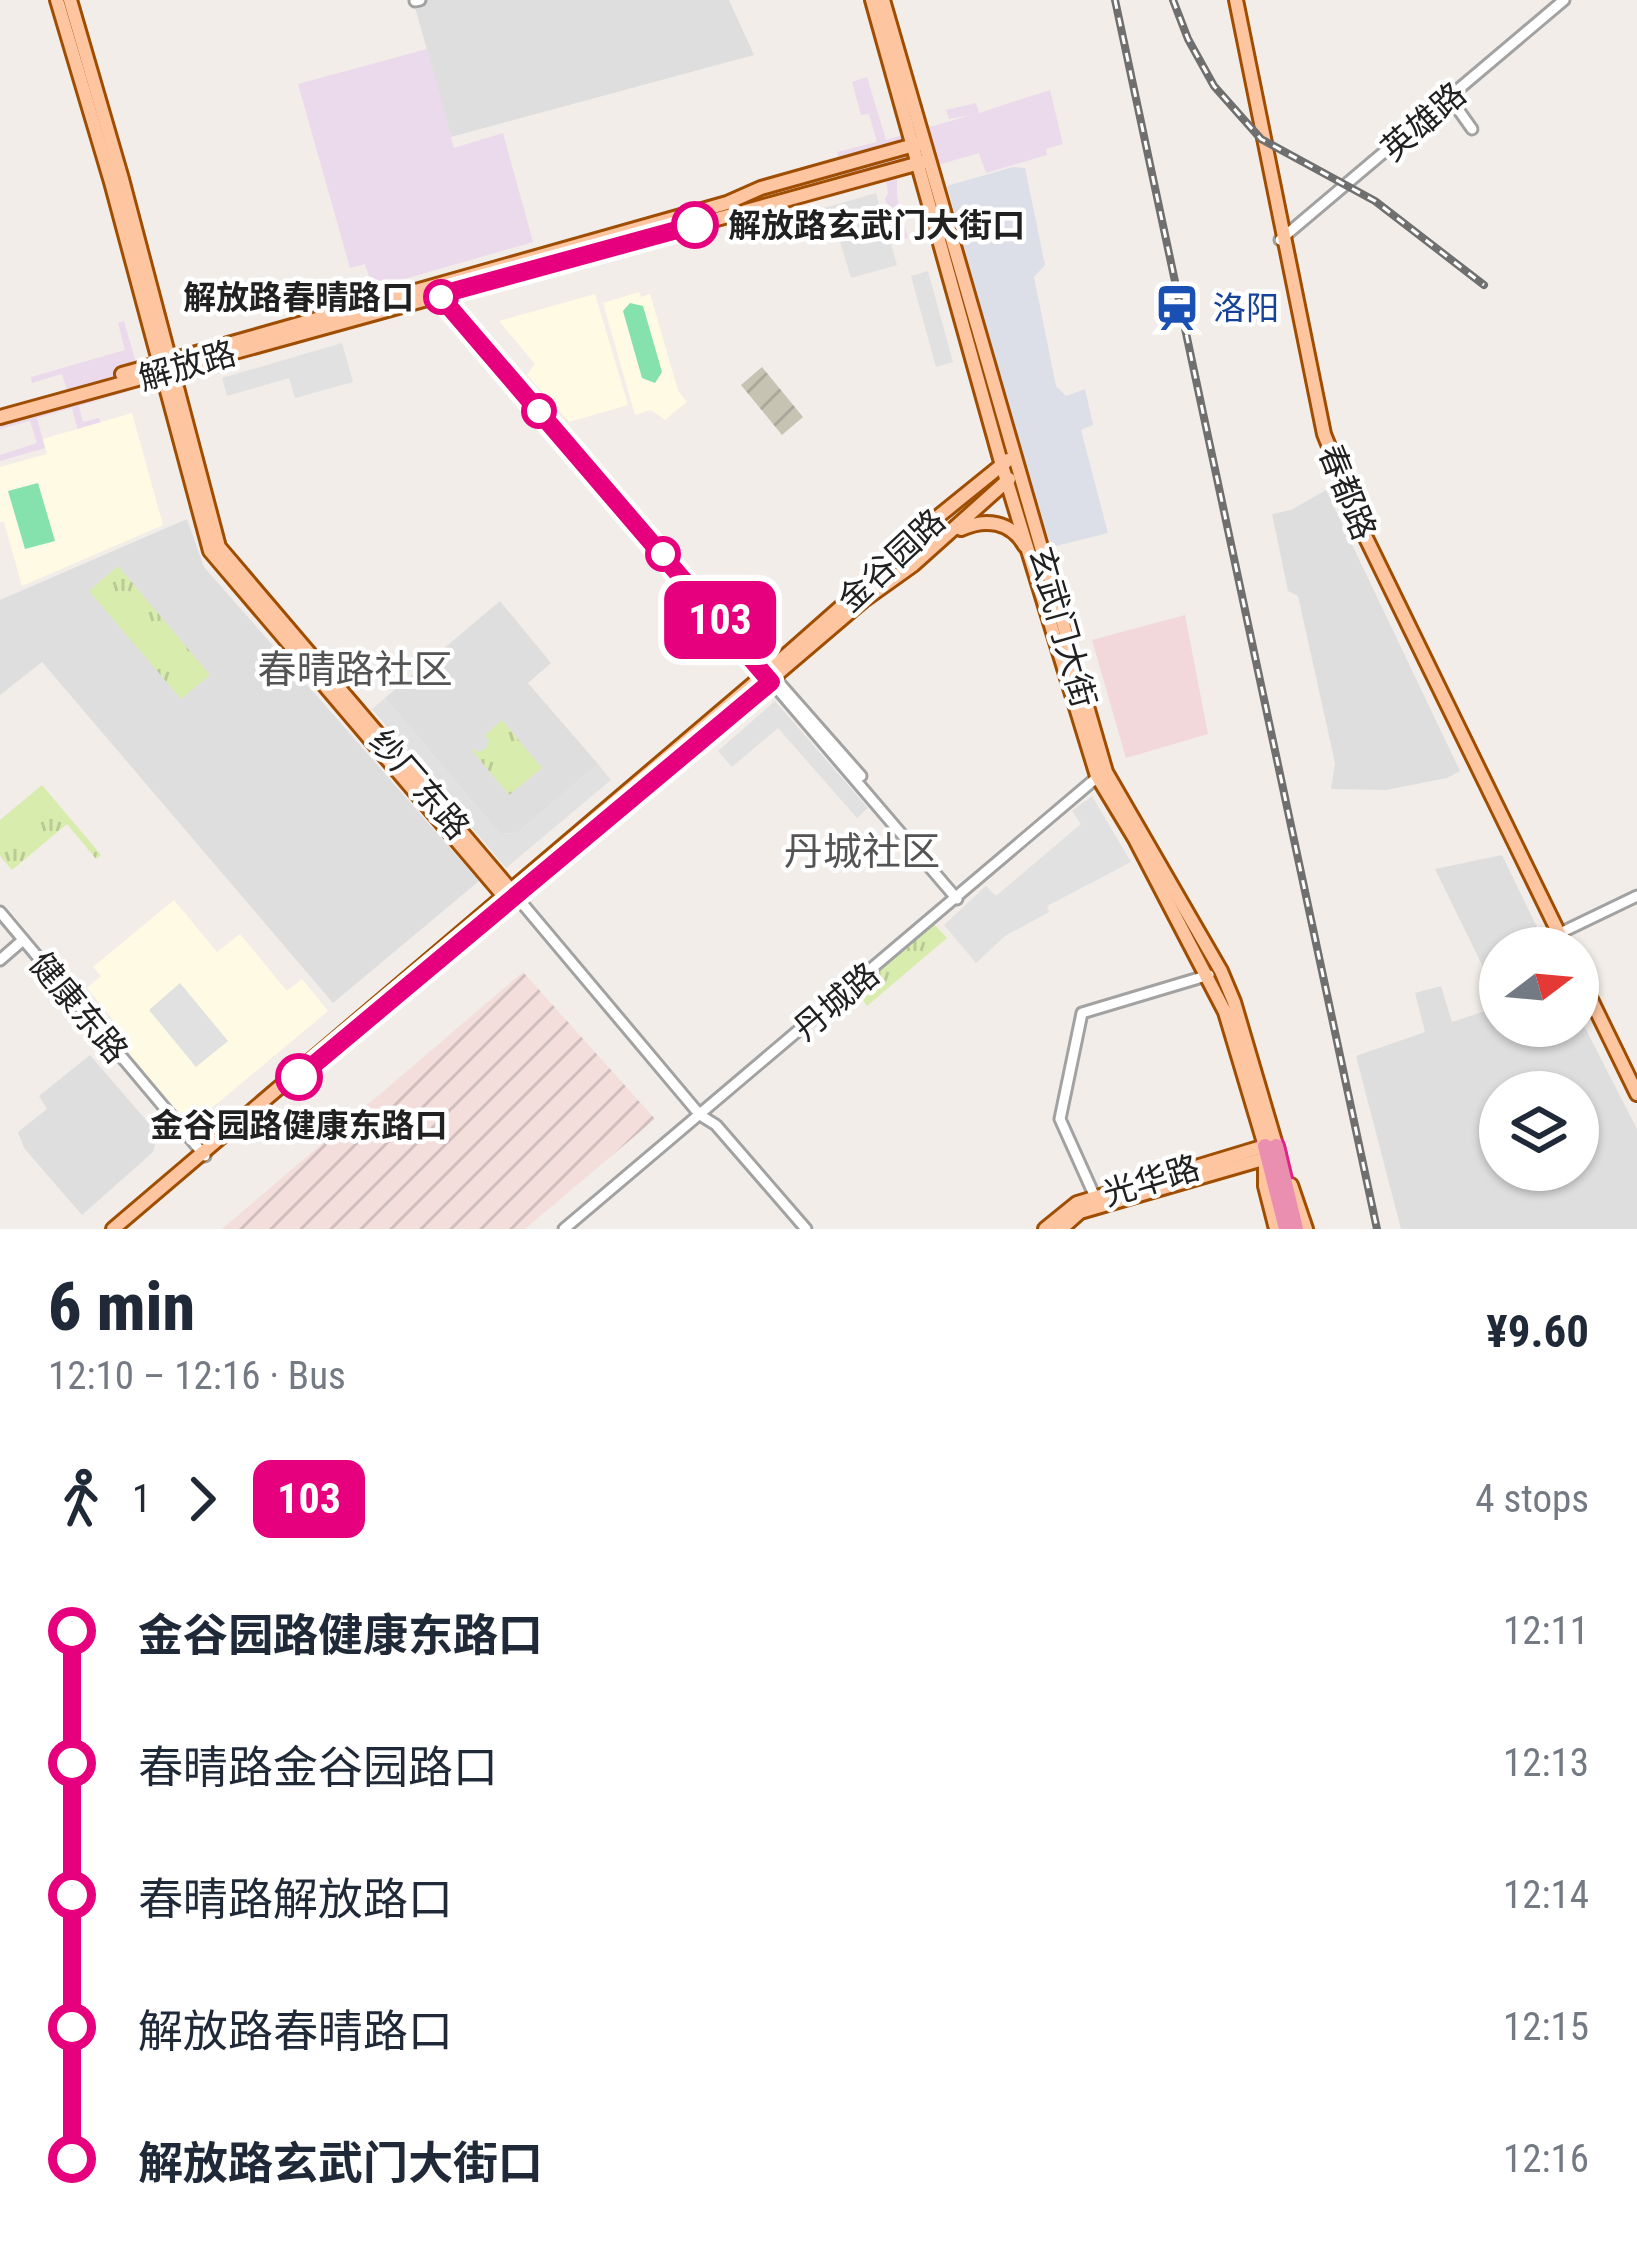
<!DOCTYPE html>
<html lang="en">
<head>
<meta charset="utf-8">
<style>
	:root { --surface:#fff; --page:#f6f6f7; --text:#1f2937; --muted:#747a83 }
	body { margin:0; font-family:"Roboto Condensed","Noto Sans SC",sans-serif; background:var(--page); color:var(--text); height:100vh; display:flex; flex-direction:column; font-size:45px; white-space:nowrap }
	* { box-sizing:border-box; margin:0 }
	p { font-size:39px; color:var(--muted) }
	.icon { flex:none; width:66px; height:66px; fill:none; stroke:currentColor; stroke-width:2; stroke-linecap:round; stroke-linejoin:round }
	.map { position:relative; height:1229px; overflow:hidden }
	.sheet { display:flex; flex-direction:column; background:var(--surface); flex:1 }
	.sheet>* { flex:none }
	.badge { padding:0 24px; border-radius:18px; font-size:42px; line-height:78px }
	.needle { width:78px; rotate:74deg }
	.fabs { position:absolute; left:1479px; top:927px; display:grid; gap:24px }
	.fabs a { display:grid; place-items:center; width:120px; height:120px; border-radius:50%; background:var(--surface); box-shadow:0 3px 9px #0004; font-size:60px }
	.map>.badge { position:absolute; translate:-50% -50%; box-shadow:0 0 0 6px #fff }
	.legs { display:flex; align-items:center; gap:18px; height:132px; padding:0 48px; font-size:39px }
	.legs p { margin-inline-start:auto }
	.headline { display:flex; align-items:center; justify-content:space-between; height:204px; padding:0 48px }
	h1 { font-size:66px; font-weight:800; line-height:90px }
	ul { padding:0 48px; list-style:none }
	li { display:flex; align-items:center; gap:42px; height:132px; font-size:45px }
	li i { display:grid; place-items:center; width:18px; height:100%; margin:0 15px; background:currentColor }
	li i::after { content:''; width:30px; height:30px; margin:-15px; border:9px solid; border-radius:50%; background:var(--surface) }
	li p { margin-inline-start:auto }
	li:first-child i { background:linear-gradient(#0000 50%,currentColor 0) }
	li:last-child i { background:linear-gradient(currentColor 50%,#0000 0) }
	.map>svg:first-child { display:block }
	.residential { fill:#dfdedf; fill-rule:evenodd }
	.commercial { fill:#f2d7db }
	.industrial { fill:#ebdaeb }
	.education { fill:#fffae4 }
	.military { fill:url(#military-furrows) }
	.construction { fill:url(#construction-furrows) }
	.grass { fill:url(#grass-tufts) }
	.pitch { fill:#85e2ad }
	.parking { fill:#e1e1e1 }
	.plaza { fill:#dcdee8 }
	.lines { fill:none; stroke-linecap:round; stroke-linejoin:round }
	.minor-casing { stroke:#a2a2a2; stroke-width:15 }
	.major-casing { stroke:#9f4d00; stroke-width:18 }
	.highway-casing { stroke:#e12487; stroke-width:20 }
	.minor { stroke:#fff; stroke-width:9 }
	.major { stroke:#fec5a1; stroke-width:12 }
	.highway { stroke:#ea8fb0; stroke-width:14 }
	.rail-casing { stroke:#6f6f6f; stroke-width:8 }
	.rail { stroke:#fff; stroke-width:3; stroke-dasharray:9; stroke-linecap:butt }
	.line-1-casing { stroke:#fff; stroke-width:27 }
	.line-1 { stroke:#e6007e; stroke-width:18 }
	.stop-1-dot { fill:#fff; stroke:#e6007e; stroke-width:6 }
	.labels { text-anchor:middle; stroke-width:9; stroke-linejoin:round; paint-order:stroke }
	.street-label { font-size:33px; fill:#212121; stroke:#fff }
	.stop-label { font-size:33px; font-weight:bold; fill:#212121; stroke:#fff; text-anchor:start }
	.transit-label { font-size:33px; fill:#164399; stroke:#fff; text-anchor:start }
	.quarter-label { font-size:39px; fill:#545454; stroke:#fff }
</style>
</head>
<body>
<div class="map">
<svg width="1637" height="1229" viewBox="0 0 1637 1229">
	<defs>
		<pattern id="military-furrows" width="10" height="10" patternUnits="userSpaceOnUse" patternTransform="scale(3)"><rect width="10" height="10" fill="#f3dedc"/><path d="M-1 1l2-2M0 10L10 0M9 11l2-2" fill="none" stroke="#d0bebc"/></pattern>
		<pattern id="construction-furrows" width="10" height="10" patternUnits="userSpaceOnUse" patternTransform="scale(3)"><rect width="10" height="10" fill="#c7c3b3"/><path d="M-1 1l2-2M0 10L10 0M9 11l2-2" fill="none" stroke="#aba79a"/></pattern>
		<pattern id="grass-tufts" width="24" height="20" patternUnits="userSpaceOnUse" patternTransform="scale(3)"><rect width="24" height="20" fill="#d8ecad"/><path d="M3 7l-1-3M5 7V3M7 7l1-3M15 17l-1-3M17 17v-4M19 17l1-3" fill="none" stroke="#b9ca95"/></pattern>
	</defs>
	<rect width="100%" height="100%" fill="#f2ede8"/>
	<g class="residential">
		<path d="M413,0H729L754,55L451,137Z"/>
		<path d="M1326,490L1460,771L1447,778L1386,790L1331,789L1335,763L1298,596L1288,591L1272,514L1291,510Z"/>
		<path d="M187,519L204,567L479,881L333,1003L42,662L0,695V600Z"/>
		<path d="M500,601L551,663L528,683L598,764L517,833L500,834L385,698Z"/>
		<path d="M1502,855L1547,948H1500V970L1486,973L1435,869Z"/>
		<path d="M1441,986L1452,1022L1500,1006V1026H1578V1014L1637,1129V1229H1401L1356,1056L1425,1032L1415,993ZM1500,1092H1578V1170H1500Z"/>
		<path d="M90,1055L158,1134L153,1152L82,1215L24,1148L18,1132L47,1109L39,1096Z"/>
	</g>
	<path class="commercial" d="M1185,615L1208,734L1126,758L1092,640Z"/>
	<g class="industrial">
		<path d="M427,49L454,148L503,133L533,242L373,288L365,264L350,268L298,84Z"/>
		<path d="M867,77L886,140L971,115L949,119L946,110L976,103L979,113L1050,90L1063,144L1046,149L1047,155L986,173L979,153L897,177V197L908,238L900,240L885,199L888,193L884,167L845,180L837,152L877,142L869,114L861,115L852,82Z"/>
		<path d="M124,321L143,387L79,406L83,422L99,418L101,424L78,430L72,408L37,418L45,448L0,461V455L37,443L30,421L0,429V410L67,390L62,374L32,383L31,377L125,350L118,323Z"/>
	</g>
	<g class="education">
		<path d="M639,292L641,297L650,294L678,390L687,402L665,420L651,410L635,415L603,303Z"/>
		<path d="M595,294L628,405L569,422L527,375L535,364L499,321Z"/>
		<path d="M132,413L163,525L22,586L4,522H0V467L47,454L43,439Z"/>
		<path d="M174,900L217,952L240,934L287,991L302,979L328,1011L190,1126L114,1035L120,1029L87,988L101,976L93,967Z"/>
	</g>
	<path class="military" d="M523,972L655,1119L525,1229H222Z"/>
	<path class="construction" d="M762,367L803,417L782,435L741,385Z"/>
	<g class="grass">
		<path d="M118,566L210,675L181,699L89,591Z"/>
		<path d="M502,720L542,768L509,795L470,748L478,752L486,749L489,741L485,735Z"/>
		<path d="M42,785L101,855L96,859L67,824L12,870L0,856V820Z"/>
		<path d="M933,923L947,938L867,1006L856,989Z"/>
	</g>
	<g class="pitch">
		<path d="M630,303L643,306L662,372L655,383L642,378L623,311Z"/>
		<path d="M38,483L55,541L25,549L8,491Z"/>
	</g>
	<g class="parking">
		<path d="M876,193L897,265L851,278L838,235L815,241L807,213Z"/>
		<path d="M928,271L953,362L936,367L911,276Z"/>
		<path d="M342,343L353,382L295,398L289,378L227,396L222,378Z"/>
		<path d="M385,698L500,834L517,833L598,764L611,780L506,868L372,709Z"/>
		<path d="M775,701L868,808L857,818L778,728L732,767L718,751Z"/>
		<path d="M1092,796L1131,862L1047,906L1049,912L1005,936L976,963L944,925L986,886L996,896L1081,824L1072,811Z"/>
		<path d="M180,983L228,1041L196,1067L149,1010Z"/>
	</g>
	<path class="plaza" d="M1013,167L1025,168L1045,265L1034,277L1056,386L1066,396L1085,389L1093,425L1081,430L1108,533L1048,548L947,186Z"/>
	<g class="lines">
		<defs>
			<g id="minor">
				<path d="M415,1L420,0"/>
				<path d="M1450,98L1472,129"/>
				<path d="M1280,240L1564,0"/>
				<path d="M438,292L957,899"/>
				<path d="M773,676L861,776"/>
				<path d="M516,896L700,1115L716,1125L806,1229"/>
				<path d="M0,912L205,1156"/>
				<path d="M1556,935L1637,896"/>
				<path d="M0,960L23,940"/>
				<path d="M1095,1197L1060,1119L1082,1013L1209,975"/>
				<path d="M564,1229L1101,774"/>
			</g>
			<g id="major">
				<path d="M57,0L111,182L210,551L508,901"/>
				<path d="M70,0L122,179L219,547L515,895"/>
				<path d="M872,0L1001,462L1097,776L1135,839L1225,1012L1265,1146V1186L1276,1229"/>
				<path d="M883,0L1106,772L1221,971L1234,1002L1279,1155"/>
				<path d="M1236,0L1324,434L1365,536L1566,948"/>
				<path d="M122,374L727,203L761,188L921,143"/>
				<path d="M0,417L923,162"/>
				<path d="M961,529C985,518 1011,521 1025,546"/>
				<path d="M667,768L864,600L913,565L1009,479"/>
				<path d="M1578,973L1637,1094"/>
				<path d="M1291,1185L1306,1229"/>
				<path d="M113,1229L766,673L868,583L882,562L1008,460"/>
				<path d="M1045,1229L1077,1203L1265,1146"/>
				<path d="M1061,1229L1080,1212L1263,1159"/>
			</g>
			<g id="highway">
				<path d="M1265,1146L1286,1229"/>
				<path d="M1276,1146L1296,1229"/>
			</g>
		</defs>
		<use href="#minor" class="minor-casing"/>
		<use href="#major" class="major-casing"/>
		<use href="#highway" class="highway-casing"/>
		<use href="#minor" class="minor"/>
		<use href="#major" class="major"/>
		<use href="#highway" class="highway"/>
		<defs>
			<g id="rail">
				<path d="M1115,0L1377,1229"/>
				<path d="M1173,0L1188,39L1214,86L1261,139L1375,201L1484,285"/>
			</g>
		</defs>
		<use href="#rail" class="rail-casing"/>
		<use href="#rail" class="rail"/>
	</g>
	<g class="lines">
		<defs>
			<path id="line-1" d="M299,1077L771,682L439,295L695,225"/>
		</defs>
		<use href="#line-1" class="line-1-casing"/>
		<use href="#line-1" class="line-1"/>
	</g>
	<defs>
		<symbol id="station-bare" viewBox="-9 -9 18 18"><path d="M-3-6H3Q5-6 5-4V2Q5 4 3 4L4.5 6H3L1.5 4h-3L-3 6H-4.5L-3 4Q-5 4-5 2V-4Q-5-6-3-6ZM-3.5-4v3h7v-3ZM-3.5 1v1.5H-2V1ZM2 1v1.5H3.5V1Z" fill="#1a4fb4" stroke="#fff" stroke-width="2.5" paint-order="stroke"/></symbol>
	</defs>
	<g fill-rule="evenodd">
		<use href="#station-bare" x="1144" y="275" width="66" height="66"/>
	</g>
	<g class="stop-1-dot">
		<circle cx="695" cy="225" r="21"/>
		<circle cx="441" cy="297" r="15"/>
		<circle cx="539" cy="411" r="15"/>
		<circle cx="663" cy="554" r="15"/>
		<circle cx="299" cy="1077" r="21"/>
	</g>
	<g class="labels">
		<g class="street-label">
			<text transform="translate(1423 121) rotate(-41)" y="12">英雄路</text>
			<text transform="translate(187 365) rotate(-16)" y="12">解放路</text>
			<text transform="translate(1348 492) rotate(68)" y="12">春都路</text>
			<text transform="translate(891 560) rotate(-43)" y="12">金谷园路</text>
			<text transform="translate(1063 627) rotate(74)" y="12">玄武门大街</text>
			<text transform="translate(420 784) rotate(49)" y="12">纱厂东路</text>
			<text transform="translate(836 1001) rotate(-40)" y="12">丹城路</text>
			<text transform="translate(79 1007) rotate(50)" y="12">健康东路</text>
			<text transform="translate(1151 1180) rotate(-17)" y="12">光华路</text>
		</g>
		<g class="stop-label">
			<text x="728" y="237">解放路玄武门大街口</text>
			<text x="414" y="309" text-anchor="end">解放路春晴路口</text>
			<text x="299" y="1137" text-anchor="middle">金谷园路健康东路口</text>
		</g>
		<g class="transit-label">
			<text x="1213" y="320">洛阳</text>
		</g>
		<g class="quarter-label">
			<text x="355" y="683">春晴路社区</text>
			<text x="862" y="865">丹城社区</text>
		</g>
	</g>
</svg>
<div class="fabs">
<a><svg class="needle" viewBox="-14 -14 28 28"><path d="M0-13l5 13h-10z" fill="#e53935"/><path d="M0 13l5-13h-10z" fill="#747a83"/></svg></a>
<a><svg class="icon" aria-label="layers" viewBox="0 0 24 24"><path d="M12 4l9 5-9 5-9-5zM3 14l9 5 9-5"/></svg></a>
</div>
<b class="badge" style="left:720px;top:620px;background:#e6007e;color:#fff">103</b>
</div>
<section class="sheet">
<div class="headline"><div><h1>6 min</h1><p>12:10 – 12:16 · Bus</p></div><b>¥9.60</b></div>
<div class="legs"><svg class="icon" aria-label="walk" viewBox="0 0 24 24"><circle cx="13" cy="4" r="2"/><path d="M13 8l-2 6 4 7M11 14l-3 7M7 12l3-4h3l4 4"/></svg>1<svg class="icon" aria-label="forward" viewBox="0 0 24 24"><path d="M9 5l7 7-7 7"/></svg><b class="badge" style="background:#e6007e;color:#fff">103</b><p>4 stops</p></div>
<ul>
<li><i style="color:#e6007e"></i><b>金谷园路健康东路口</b><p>12:11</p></li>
<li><i style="color:#e6007e"></i><span>春晴路金谷园路口</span><p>12:13</p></li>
<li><i style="color:#e6007e"></i><span>春晴路解放路口</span><p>12:14</p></li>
<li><i style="color:#e6007e"></i><span>解放路春晴路口</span><p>12:15</p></li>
<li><i style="color:#e6007e"></i><b>解放路玄武门大街口</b><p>12:16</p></li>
</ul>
</section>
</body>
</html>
